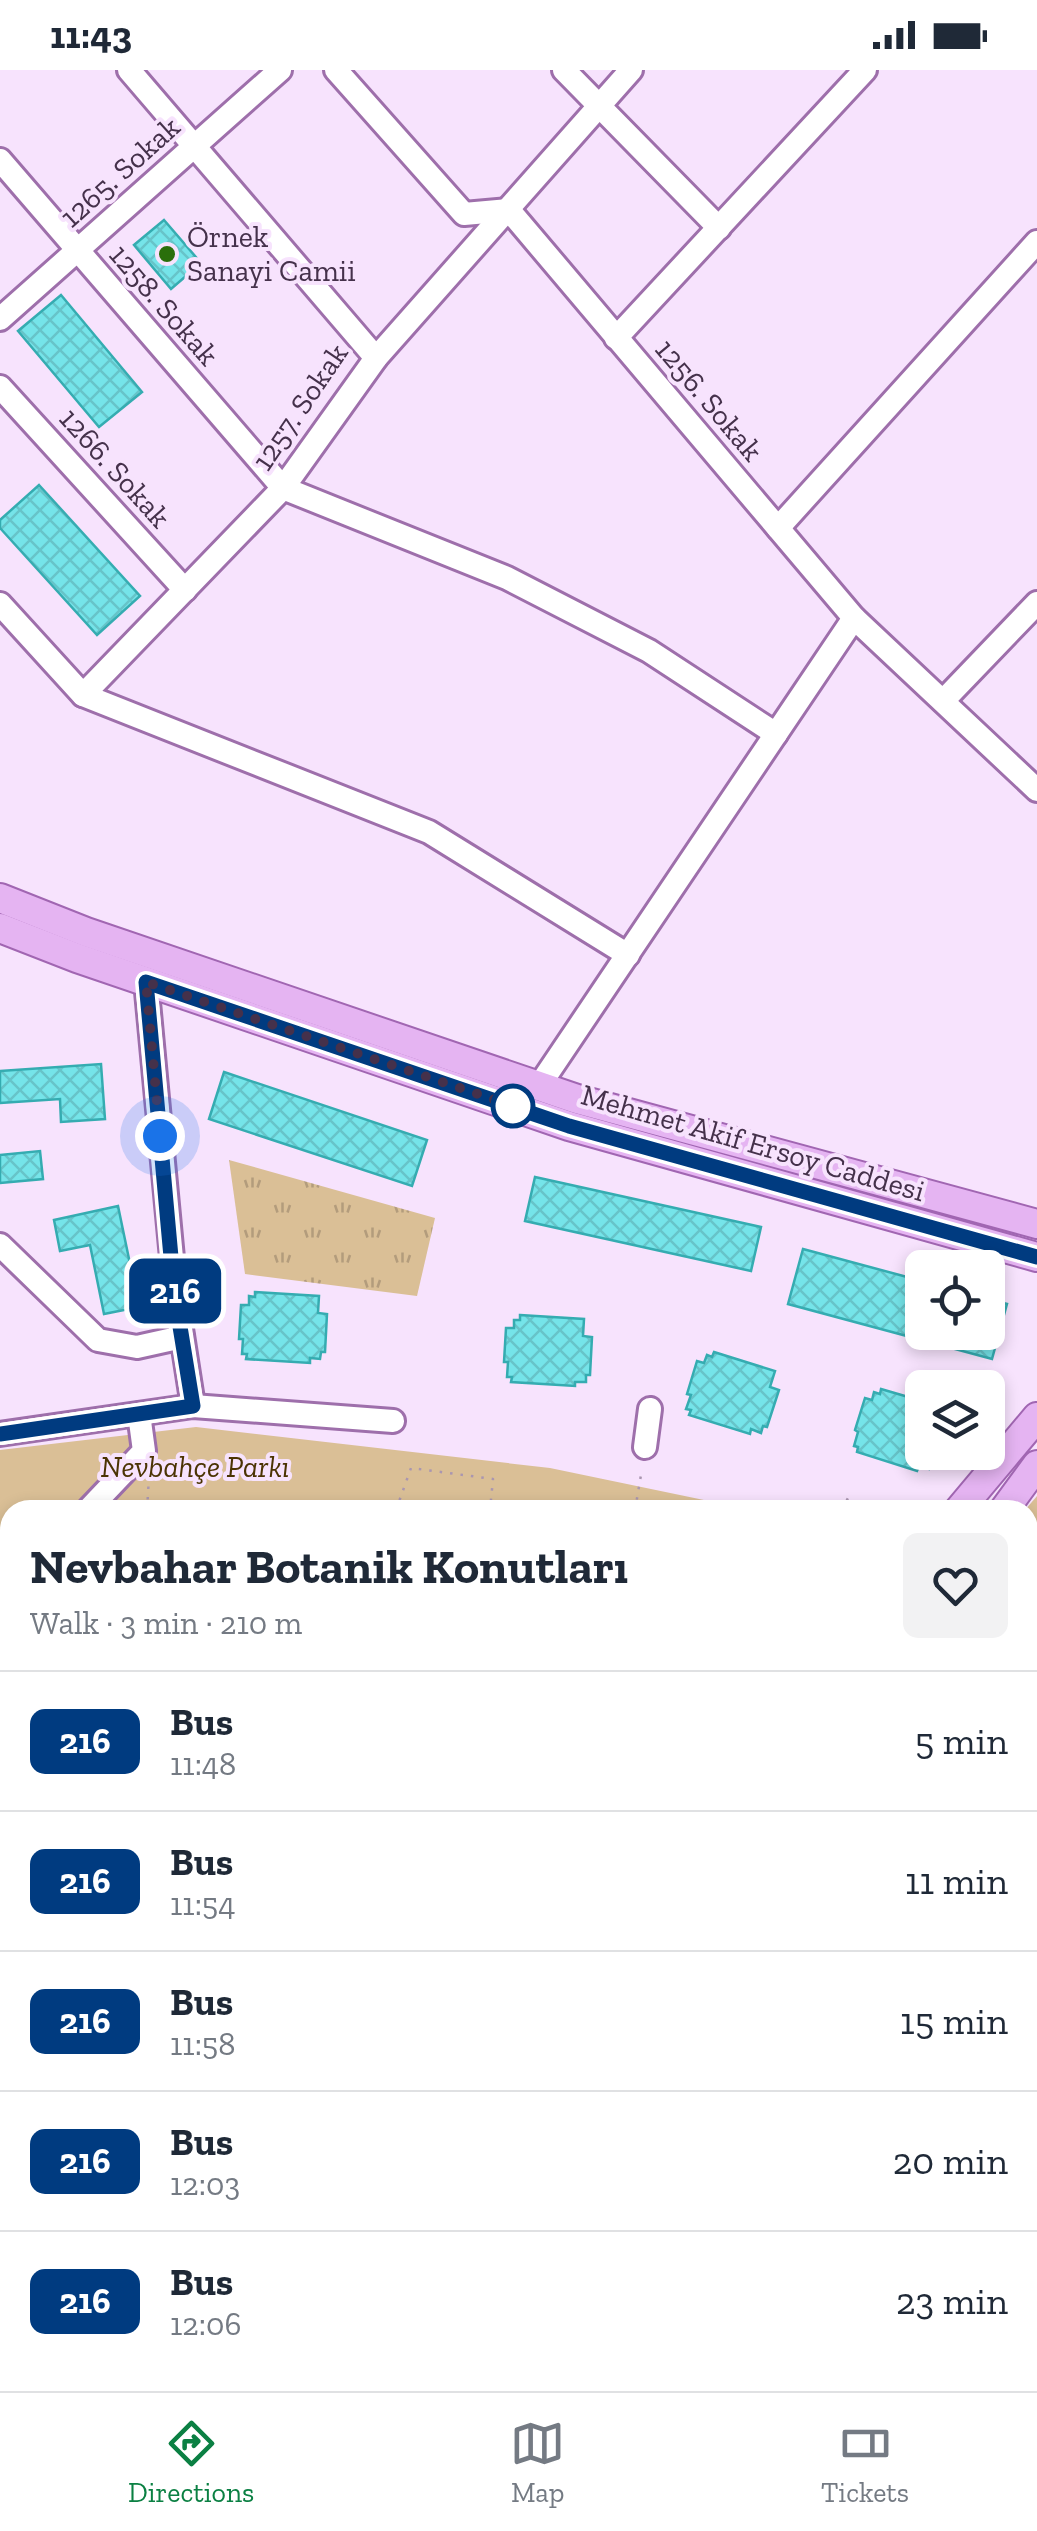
<!DOCTYPE html>
<html lang="en">
<head>
<meta charset="utf-8">
<style>
	:root { --surface:#fff; --page:#f2f2f3; --text:#1f2937; --muted:#747a83; --line:#e0e1e3; --accent:#0b8043 }
	body { margin:0; font-family:"Zilla Slab",serif; background:var(--page); color:var(--text); height:100vh; display:flex; flex-direction:column; font-size:38px; white-space:nowrap }
	* { box-sizing:border-box; margin:0 }
	p { font-size:32px; color:var(--muted) }
	.icon { flex:none; width:55px; height:55px; fill:none; stroke:currentColor; stroke-width:2; stroke-linecap:round; stroke-linejoin:round }
	.map { position:relative; flex:1; overflow:hidden }
	.sheet { position:absolute; left:0px; top:1430px; width:1038px; height:892px; display:flex; flex-direction:column; background:var(--surface); border-radius:30px 30px 0 0; box-shadow:0 5px 15px #0003 }
	.sheet>* { flex:none }
	.badge { padding:0 20px; border-radius:15px; font-size:35px; line-height:65px }
	.tools { position:absolute; left:905px; top:1180px; display:grid; gap:20px }
	.tools a { display:grid; place-items:center; width:100px; height:100px; border-radius:15px; background:var(--surface); box-shadow:0 5px 15px #0003; font-size:50px }
	.you { position:absolute; width:50px; height:50px; margin:-25px; border:8px solid #fff; border-radius:50%; background:#1a73e8; box-shadow:0 0 0 15px #1a73e833 }
	.map>.badge { position:absolute; translate:-50% -50%; box-shadow:0 0 0 5px #fff }
	.round { display:grid; place-items:center; flex:none; width:105px; height:105px; border-radius:15px; background:var(--page) }
	.summary { display:flex; align-items:center; justify-content:space-between; height:170px; padding:0 30px }
	h1 { font-size:48px; font-weight:700; line-height:75px }
	ul { padding:0; list-style:none }
	li { display:flex; align-items:center; gap:30px; height:140px; padding:0 30px; border-top:2px solid var(--line) }
	li div { flex:1 }
	li b { display:block; font-size:38px }
	li em { font-style:normal }
	li .badge { min-width:110px; font-weight:700; text-align:center }
	.status { display:flex; justify-content:space-between; align-items:center; height:70px; padding:0 50px; background:var(--surface); direction:ltr }
	.status svg { height:28px; fill:currentColor }
	.dock { display:flex; justify-content:space-around; align-items:center; height:140px; border-top:2px solid var(--line); background:var(--surface); font-size:28px; color:var(--muted) }
	.dock a { display:grid; justify-items:center; gap:5px }
	.dock .active { color:var(--accent) }
	.map>svg:first-child { display:block }
	.grass { fill:url(#grass-tufts) }
	.green { fill:#dabf96 }
	.building { fill:url(#building-cross-hatch); stroke:#35acb1; stroke-width:2.5 }
	.lines { fill:none; stroke-linecap:round; stroke-linejoin:round }
	.minor-casing { stroke:#9e6fab; stroke-width:28 }
	.major-casing { stroke:#a166b2; stroke-width:32 }
	.path { stroke:#aa96b0; stroke-width:2.5; stroke-dasharray:2.5 8; stroke-linecap:butt }
	.minor { stroke:#fff; stroke-width:22 }
	.major { stroke:#e5b4f2; stroke-width:28 }
	.line-casing { stroke:#fff; stroke-width:22 }
	.line { stroke:#003b80; stroke-width:15 }
	.walk { stroke:#45314b; stroke-width:10; stroke-dasharray:0 18 }
	.poi-dot { fill:#2a6f0b; stroke:#f7e3fd; stroke-width:4 }
	.stop-dot { fill:#fff; stroke:#003b80; stroke-width:5 }
	.labels { text-anchor:middle; stroke-width:8; stroke-linejoin:round; paint-order:stroke }
	.street-label { font-size:30px; fill:#45314b; stroke:#f7e3fd }
	.poi-label { font-size:30px; fill:#45314b; stroke:#f7e3fd; text-anchor:start }
	.park-label { font-size:30px; font-style:italic; fill:#4b3303; stroke:#f7e3fd }
</style>
</head>
<body>
<div class="status"><b>11:43</b><svg viewBox="0 0 49 12"><path d="M0 12V9h3v3zM5 12V6h3v6zM10 12V3h3v9zM15 12V0h3v12zM26 1h20v11H26zM47 4h2v5h-2z"/></svg></div>
<div class="map">
<svg width="1037" height="2321" viewBox="0 0 1037 2321">
	<defs>
		<pattern id="grass-tufts" width="24" height="20" patternUnits="userSpaceOnUse" patternTransform="scale(2.5)"><rect width="24" height="20" fill="#dabf96"/><path d="M3 7l-1-3M5 7V3M7 7l1-3M15 17l-1-3M17 17v-4M19 17l1-3" fill="none" stroke="#b39c7c"/></pattern>
		<pattern id="building-cross-hatch" width="8" height="8" patternUnits="userSpaceOnUse" patternTransform="scale(2.5)"><rect width="8" height="8" fill="#75e4e9"/><path d="M0 0l8 8M0 8l8-8" fill="none" stroke="#67c4c9"/></pattern>
	</defs>
	<rect width="100%" height="100%" fill="#f7e3fd"/>
	<path class="grass" d="M229,1090L435,1148L417,1226L245,1204Z"/>
	<g class="green">
		<path d="M196,1357L550,1398L752,1440H10V1863L0,1864V1380Z"/>
		<path d="M1037,1426V1759L1028,1760L1025,1440Z"/>
		<path d="M10,2289V2312L133,2313L134,2321H0V2293Z"/>
	</g>
	<g class="building">
		<path d="M164,150L201,193L171,219L134,175Z"/>
		<path d="M61,225L142,322L99,357L18,261Z"/>
		<path d="M39,415L140,526L97,565L0,458V450Z"/>
		<path d="M101,994L105,1049L61,1052L60,1029L0,1033V1001Z"/>
		<path d="M224,1002L427,1070L412,1116L209,1049Z"/>
		<path d="M40,1081L43,1109L0,1113V1085Z"/>
		<path d="M535,1107L761,1157L751,1201L525,1151Z"/>
		<path d="M118,1136L139,1237L104,1244L90,1175L60,1181L54,1150Z"/>
		<path d="M803,1179L922,1211V1262H988V1229L1007,1234L992,1289L788,1234Z"/>
		<path d="M255,1222L319,1226L318,1243L327,1244L325,1282H321L320,1289L310,1288V1293L246,1289L247,1284H242L243,1269H239L241,1235H249V1226L255,1227Z"/>
		<path d="M520,1245L584,1249L583,1266L592,1267L590,1305H586V1312H575V1316L511,1312L512,1307H507L508,1292H504L506,1258H514V1250H520Z"/>
		<path d="M714,1282L775,1301L770,1317L779,1320L767,1357L763,1356L761,1363L751,1359L750,1364L689,1345L691,1340L686,1339L691,1325L687,1324L697,1291L704,1293L707,1285L712,1287Z"/>
		<path d="M881,1319L922,1331V1382H934L929,1399L919,1396L917,1401L857,1382L858,1377L854,1376L858,1362L855,1360L865,1328L872,1330L874,1322L880,1324Z"/>
	</g>
	<g class="lines">
		<defs>
			<g id="minor">
				<path d="M336,0L464,144L509,140L854,548L1037,720"/>
				<path d="M564,0L719,158"/>
				<path d="M0,90L283,418L507,508L649,581L776,664"/>
				<path d="M0,249L280,0"/>
				<path d="M616,268L865,0"/>
				<path d="M376,288L631,0"/>
				<path d="M0,317L185,520"/>
				<path d="M778,458L1037,172"/>
				<path d="M0,534L83,625L283,418L376,288L129,0"/>
				<path d="M83,625L429,762L628,885"/>
				<path d="M943,631L1037,533"/>
				<path d="M146,911L175,1220L193,1336"/>
				<path d="M539,1016L854,548"/>
				<path d="M0,1175L98,1270L137,1277L182,1267"/>
				<path d="M0,1364L193,1336L393,1351"/>
				<path d="M645,1377L650,1339"/>
				<path d="M88,1440L144,1381L139,1344"/>
				<path d="M0,1533L10,1523"/>
				<path d="M0,1765L10,1776"/>
				<path d="M1028,1777L1037,1778"/>
				<path d="M1028,1805L1037,1804"/>
				<path d="M0,1897L10,1896"/>
				<path d="M1028,2153H1037"/>
				<path d="M154,2312L156,2321"/>
				<path d="M407,2312L408,2321"/>
				<path d="M630,2312L631,2321"/>
				<path d="M910,2312L912,2321"/>
			</g>
			<g id="major">
				<path d="M0,828L86,862L577,1029L1037,1154"/>
				<path d="M0,858L77,888L569,1056L1037,1187"/>
				<path d="M959,1440L1037,1347"/>
				<path d="M1004,1440L1037,1395"/>
				<path d="M0,2234L10,2229"/>
				<path d="M0,2262L10,2258"/>
			</g>
		</defs>
		<use href="#minor" class="minor-casing"/>
		<use href="#major" class="major-casing"/>
		<g class="path">
			<path d="M147,1440L149,1407"/>
			<path d="M396,1440L411,1398L493,1409L490,1440"/>
			<path d="M635,1440L642,1399"/>
			<path d="M842,1440L849,1426"/>
			<path d="M1028,1525L1037,1528"/>
			<path d="M1028,1673L1037,1676"/>
			<path d="M116,2312L134,2320"/>
			<path d="M48,2321L69,2312"/>
		</g>
		<use href="#minor" class="minor"/>
		<use href="#major" class="major"/>
	</g>
	<g class="lines">
		<defs>
			<path id="line" d="M0,1364L193,1336L174,1220L146,912L569,1056L1037,1187"/>
		</defs>
		<use href="#line" class="line-casing"/>
		<use href="#line" class="line"/>
		<path class="walk" d="M160,1066L146,912L513,1036"/>
	</g>
	<circle class="poi-dot" cx="167" cy="184" r="10"/>
	<circle class="stop-dot" cx="513" cy="1036" r="20"/>
	<g class="labels">
		<g class="street-label">
			<text transform="translate(120 102) rotate(-42)" y="10">1265. Sokak</text>
			<text transform="translate(164 235) rotate(49)" y="10">1258. Sokak</text>
			<text transform="translate(709 330) rotate(50)" y="10">1256. Sokak</text>
			<text transform="translate(300 337) rotate(-56)" y="10">1257. Sokak</text>
			<text transform="translate(115 398) rotate(48)" y="10">1266. Sokak</text>
			<text transform="translate(753 1073) rotate(16)" y="10">Mehmet Akif Ersoy Caddesi</text>
		</g>
		<g class="poi-label">
			<text x="187" y="177">Örnek<tspan x="187" dy="34">Sanayi Camii</tspan></text>
		</g>
		<g class="park-label">
			<text x="195" y="1407">Nevbahçe Parkı</text>
		</g>
	</g>
</svg>
<div class="tools">
<a><svg class="icon" aria-label="locate" viewBox="0 0 24 24"><circle cx="12" cy="12" r="6"/><path d="M12 2v4M12 18v4M2 12h4M18 12h4"/></svg></a>
<a><svg class="icon" aria-label="layers" viewBox="0 0 24 24"><path d="M12 4l9 5-9 5-9-5zM3 14l9 5 9-5"/></svg></a>
</div>
<div class="you" style="left:160px;top:1066px"></div>
<b class="badge" style="left:175px;top:1221px;background:#003b80;color:#fff">216</b>
<section class="sheet">
<div class="summary"><div><h1>Nevbahar Botanik Konutları</h1><p>Walk · 3 min · 210 m</p></div><a class="round"><svg class="icon" aria-label="heart" viewBox="0 0 24 24"><path d="M12 20l-8-8c-3-5 5-10 8-4 3-6 11-1 8 4z"/></svg></a></div>
<ul>
<li><span class="badge" style="background:#003b80;color:#fff">216</span><div><b>Bus</b><p>11:48</p></div><em>5 min</em></li>
<li><span class="badge" style="background:#003b80;color:#fff">216</span><div><b>Bus</b><p>11:54</p></div><em>11 min</em></li>
<li><span class="badge" style="background:#003b80;color:#fff">216</span><div><b>Bus</b><p>11:58</p></div><em>15 min</em></li>
<li><span class="badge" style="background:#003b80;color:#fff">216</span><div><b>Bus</b><p>12:03</p></div><em>20 min</em></li>
<li><span class="badge" style="background:#003b80;color:#fff">216</span><div><b>Bus</b><p>12:06</p></div><em>23 min</em></li>
</ul>
</section>
</div>
<nav class="dock">
<a class="active"><svg class="icon" aria-label="directions" viewBox="0 0 24 24"><path d="M12 3l9 9-9 9-9-9zM9 14v-3h6M13 9l2 2-2 2"/></svg>Directions</a>
<a><svg class="icon" aria-label="map" viewBox="0 0 24 24"><path d="M3 6l6-2 6 2 6-2v14l-6 2-6-2-6 2zM9 4v14M15 6v14"/></svg>Map</a>
<a><svg class="icon" aria-label="tickets" viewBox="0 0 24 24"><path d="M3 7h18v10H3zM15 7v10"/></svg>Tickets</a>
</nav>
</body>
</html>
